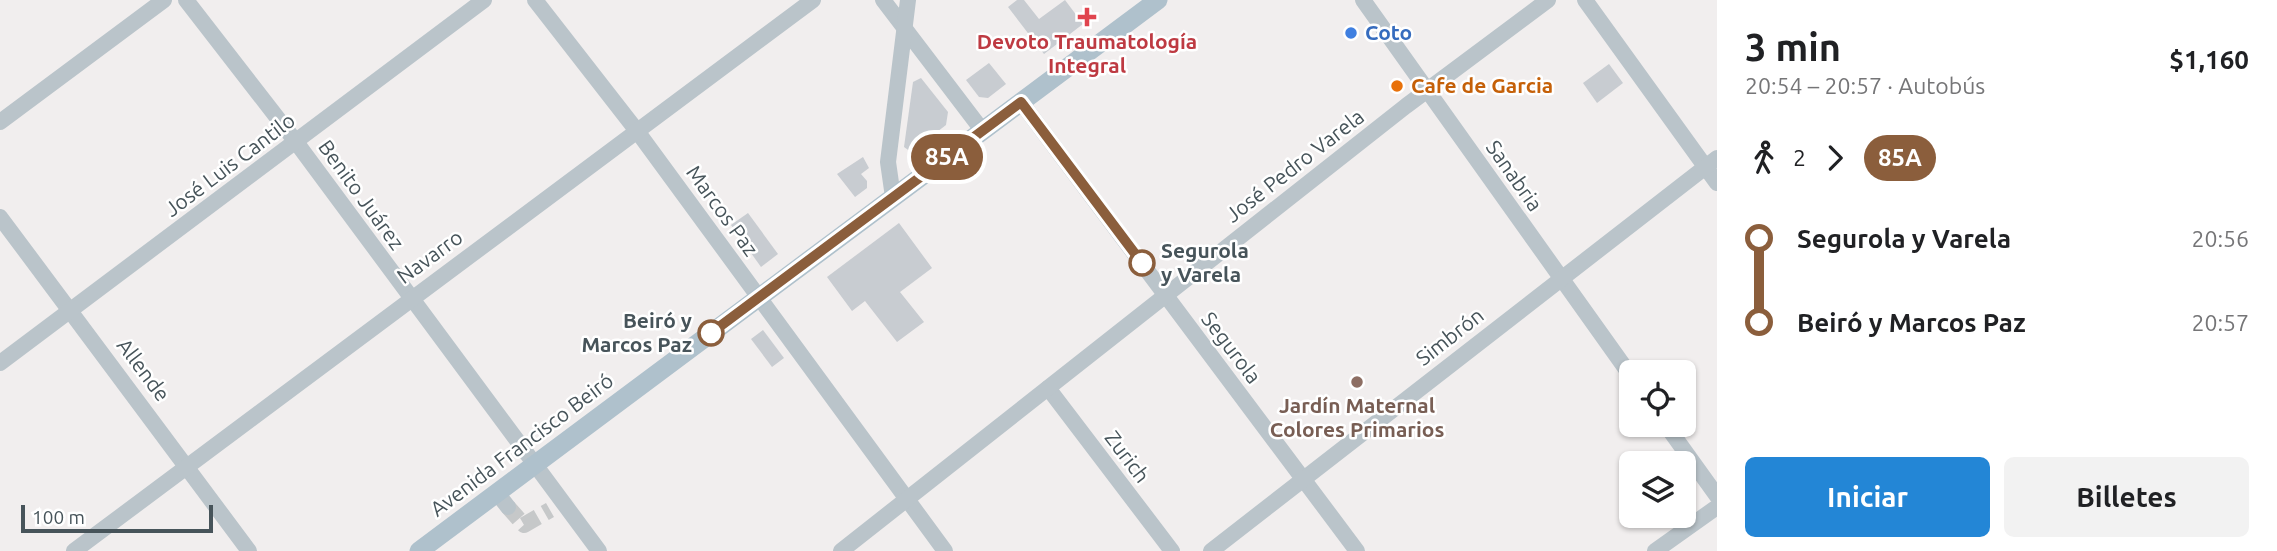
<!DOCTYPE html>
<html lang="es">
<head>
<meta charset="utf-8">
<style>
	:root { --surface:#fff; --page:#f2f2f2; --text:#202124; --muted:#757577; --accent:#2386d6 }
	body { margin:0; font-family:Ubuntu,sans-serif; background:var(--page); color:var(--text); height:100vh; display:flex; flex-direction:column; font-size:26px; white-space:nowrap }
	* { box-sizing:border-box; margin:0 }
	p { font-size:23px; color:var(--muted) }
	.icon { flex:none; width:38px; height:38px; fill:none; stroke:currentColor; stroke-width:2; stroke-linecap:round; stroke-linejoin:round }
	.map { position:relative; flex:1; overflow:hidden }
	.details { display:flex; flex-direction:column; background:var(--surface); width:560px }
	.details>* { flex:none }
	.badge { padding:0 14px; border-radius:23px; font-size:24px; line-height:46px }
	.controls { position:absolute; left:1619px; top:360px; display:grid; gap:14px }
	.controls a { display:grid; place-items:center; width:77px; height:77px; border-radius:10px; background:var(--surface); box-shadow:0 2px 5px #0004; font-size:35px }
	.scale { position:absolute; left:21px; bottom:18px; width:192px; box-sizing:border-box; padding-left:7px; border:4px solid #47545a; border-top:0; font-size:19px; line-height:24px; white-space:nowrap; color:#47545a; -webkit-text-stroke:5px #fff; paint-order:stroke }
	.map>.badge { position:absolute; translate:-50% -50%; box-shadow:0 0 0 4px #fff }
	.legs { display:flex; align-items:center; gap:10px; height:77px; padding:0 28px; font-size:23px }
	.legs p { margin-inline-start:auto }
	.summary { display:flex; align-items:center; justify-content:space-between; height:119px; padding:0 28px }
	h1 { font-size:38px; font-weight:700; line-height:52px }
	.cta { display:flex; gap:14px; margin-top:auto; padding:14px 28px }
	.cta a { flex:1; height:80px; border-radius:10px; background:var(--accent); color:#fff; font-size:28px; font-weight:700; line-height:80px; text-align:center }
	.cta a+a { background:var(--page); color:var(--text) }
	ul { padding:0 28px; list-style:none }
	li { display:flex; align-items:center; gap:24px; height:84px; font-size:26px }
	li i { display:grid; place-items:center; width:10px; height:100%; margin:0 9px; background:currentColor }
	li i::after { content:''; width:18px; height:18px; margin:-9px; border:5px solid; border-radius:50%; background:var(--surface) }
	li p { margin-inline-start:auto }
	li:first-child i { background:linear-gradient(#0000 50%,currentColor 0) }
	li:last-child i { background:linear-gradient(currentColor 50%,#0000 0) }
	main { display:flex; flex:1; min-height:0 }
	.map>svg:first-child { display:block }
	.building { fill:#c8ccd1 }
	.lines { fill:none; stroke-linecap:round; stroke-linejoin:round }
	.minor-tunnel { stroke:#c6c8c9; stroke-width:16; stroke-dasharray:16 8; stroke-linecap:butt }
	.minor { stroke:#bac4ca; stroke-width:16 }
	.major { stroke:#afc1cc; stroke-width:19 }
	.line-1-casing { stroke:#fff; stroke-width:16 }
	.line-1 { stroke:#8b5e3c; stroke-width:10 }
	.health-dot { fill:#e0444e; stroke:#fff; stroke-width:2.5 }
	.shop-dot { fill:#3f7fe0; stroke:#fff; stroke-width:2.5 }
	.food-dot { fill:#e8710a; stroke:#fff; stroke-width:2.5 }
	.stop-1-dot { fill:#fff; stroke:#8b5e3c; stroke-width:3.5 }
	.education-dot { fill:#8d6e63; stroke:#fff; stroke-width:2.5 }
	.labels { text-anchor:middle; stroke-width:5; stroke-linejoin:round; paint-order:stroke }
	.shop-label { font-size:21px; font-weight:bold; fill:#366cbe; stroke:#fff; text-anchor:start }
	.health-label { font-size:21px; font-weight:bold; fill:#be3a42; stroke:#fff }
	.food-label { font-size:21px; font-weight:bold; fill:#c56008; stroke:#fff; text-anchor:start }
	.street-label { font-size:21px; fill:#47545a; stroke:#fff }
	.stop-label { font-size:21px; font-weight:bold; fill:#47545a; stroke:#fff; text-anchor:start }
	.education-label { font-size:21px; font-weight:bold; fill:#785e54; stroke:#fff }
</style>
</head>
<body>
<main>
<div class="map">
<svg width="1717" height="551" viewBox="0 0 1717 551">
	<rect width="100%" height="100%" fill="#f1eeee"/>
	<g class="building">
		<path d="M1017,0H1024L1039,19L1065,0L1083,24L1044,54L1008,7Z"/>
		<path d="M989,63L1006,84L988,98L979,97L966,80Z"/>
		<path d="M1609,64L1623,83L1597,103L1583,83Z"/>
		<path d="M921,78L948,112L946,125L911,152L904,147L913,82Z"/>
		<path d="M863,157L869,168L861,174L867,181V188L855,197L837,174Z"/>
		<path d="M748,213L778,254L761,267L731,225Z"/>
		<path d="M899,223L932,268L900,292L924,322L897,342L865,301L852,311L827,277Z"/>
		<path d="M763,330L784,358L772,367L751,339Z"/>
	</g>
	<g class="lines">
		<path class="minor-tunnel" d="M508,507L524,525L550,510"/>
		<g class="minor">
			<path d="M186,0L296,142L599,551"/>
			<path d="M535,0L637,131L945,551"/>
			<path d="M883,0L982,130"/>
			<path d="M1363,0L1631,376"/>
			<path d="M1585,0L1717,183"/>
			<path d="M1021,102L1357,551"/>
			<path d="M0,122L164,0"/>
			<path d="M893,197L888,162L908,0"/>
			<path d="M0,217L249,551"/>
			<path d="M0,363L484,0"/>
			<path d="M1048,388L1172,551"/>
			<path d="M1666,425L1717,496"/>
			<path d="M497,493L508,507"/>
			<path d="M74,551L813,0"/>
			<path d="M841,551L1406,106L1548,0"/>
			<path d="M1211,551L1717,158"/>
			<path d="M1655,551L1717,507"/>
		</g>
		<path class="major" d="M419,551L1158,0"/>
	</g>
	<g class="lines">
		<defs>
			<path id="line-1" d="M711,333L1021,102L1142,263"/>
		</defs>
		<use href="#line-1" class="line-1-casing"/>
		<use href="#line-1" class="line-1"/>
	</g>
	<path class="health-dot" d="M1083.5 6.5h7v7h7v7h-7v7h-7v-7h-7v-7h7z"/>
	<circle class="shop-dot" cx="1351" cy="33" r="7"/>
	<circle class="food-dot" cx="1397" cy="86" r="7"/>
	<g class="stop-1-dot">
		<circle cx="1142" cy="263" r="12"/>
		<circle cx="711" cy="333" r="12"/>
	</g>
	<circle class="education-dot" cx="1357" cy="382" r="7"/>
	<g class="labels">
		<g class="shop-label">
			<text x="1365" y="40">Coto</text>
		</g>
		<g class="health-label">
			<text x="1087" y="49">Devoto Traumatología<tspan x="1087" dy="24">Integral</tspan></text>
		</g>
		<g class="food-label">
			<text x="1411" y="93">Cafe de Garcia</text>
		</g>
		<g class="street-label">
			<text transform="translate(230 165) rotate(-37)" y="7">José Luis Cantilo</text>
			<text transform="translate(1295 166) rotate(-38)" y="7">José Pedro Varela</text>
			<text transform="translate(1514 176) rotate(55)" y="7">Sanabria</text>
			<text transform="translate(361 195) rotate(54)" y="7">Benito Juárez</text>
			<text transform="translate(722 211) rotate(54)" y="7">Marcos Paz</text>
			<text transform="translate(430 257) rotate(-36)" y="7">Navarro</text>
			<text transform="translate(1450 337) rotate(-38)" y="7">Simbrón</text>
			<text transform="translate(1231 348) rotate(53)" y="7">Segurola</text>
			<text transform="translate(143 370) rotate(53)" y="7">Allende</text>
			<text transform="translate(522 445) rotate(-37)" y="7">Avenida Francisco Beiró</text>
			<text transform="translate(1127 457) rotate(53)" y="7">Zurich</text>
		</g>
		<g class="stop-label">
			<text x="1161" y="258">Segurola<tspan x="1161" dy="24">y Varela</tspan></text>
			<text x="692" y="328" text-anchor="end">Beiró y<tspan x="692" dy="24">Marcos Paz</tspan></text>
		</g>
		<g class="education-label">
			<text x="1357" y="413">Jardín Maternal<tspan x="1357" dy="24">Colores Primarios</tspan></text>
		</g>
	</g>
</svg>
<div class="controls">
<a><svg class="icon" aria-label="locate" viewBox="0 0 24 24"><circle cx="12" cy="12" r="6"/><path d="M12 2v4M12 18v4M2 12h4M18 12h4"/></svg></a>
<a><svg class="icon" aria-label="layers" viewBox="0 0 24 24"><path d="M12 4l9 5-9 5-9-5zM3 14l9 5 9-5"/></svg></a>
</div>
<div class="scale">100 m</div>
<b class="badge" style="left:947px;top:157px;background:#8b5e3c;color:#fff">85A</b>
</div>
<section class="details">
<div class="summary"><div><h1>3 min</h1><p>20:54 – 20:57 · Autobús</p></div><b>$1,160</b></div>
<div class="legs"><svg class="icon" aria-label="walk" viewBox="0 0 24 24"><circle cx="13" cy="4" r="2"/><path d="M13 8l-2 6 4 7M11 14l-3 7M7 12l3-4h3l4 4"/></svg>2<svg class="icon" aria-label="forward" viewBox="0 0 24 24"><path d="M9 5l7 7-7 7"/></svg><b class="badge" style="background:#8b5e3c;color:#fff">85A</b></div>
<ul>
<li><i style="color:#8b5e3c"></i><b>Segurola y Varela</b><p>20:56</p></li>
<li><i style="color:#8b5e3c"></i><b>Beiró y Marcos Paz</b><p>20:57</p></li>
</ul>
<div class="cta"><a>Iniciar</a><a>Billetes</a></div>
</section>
</main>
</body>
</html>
